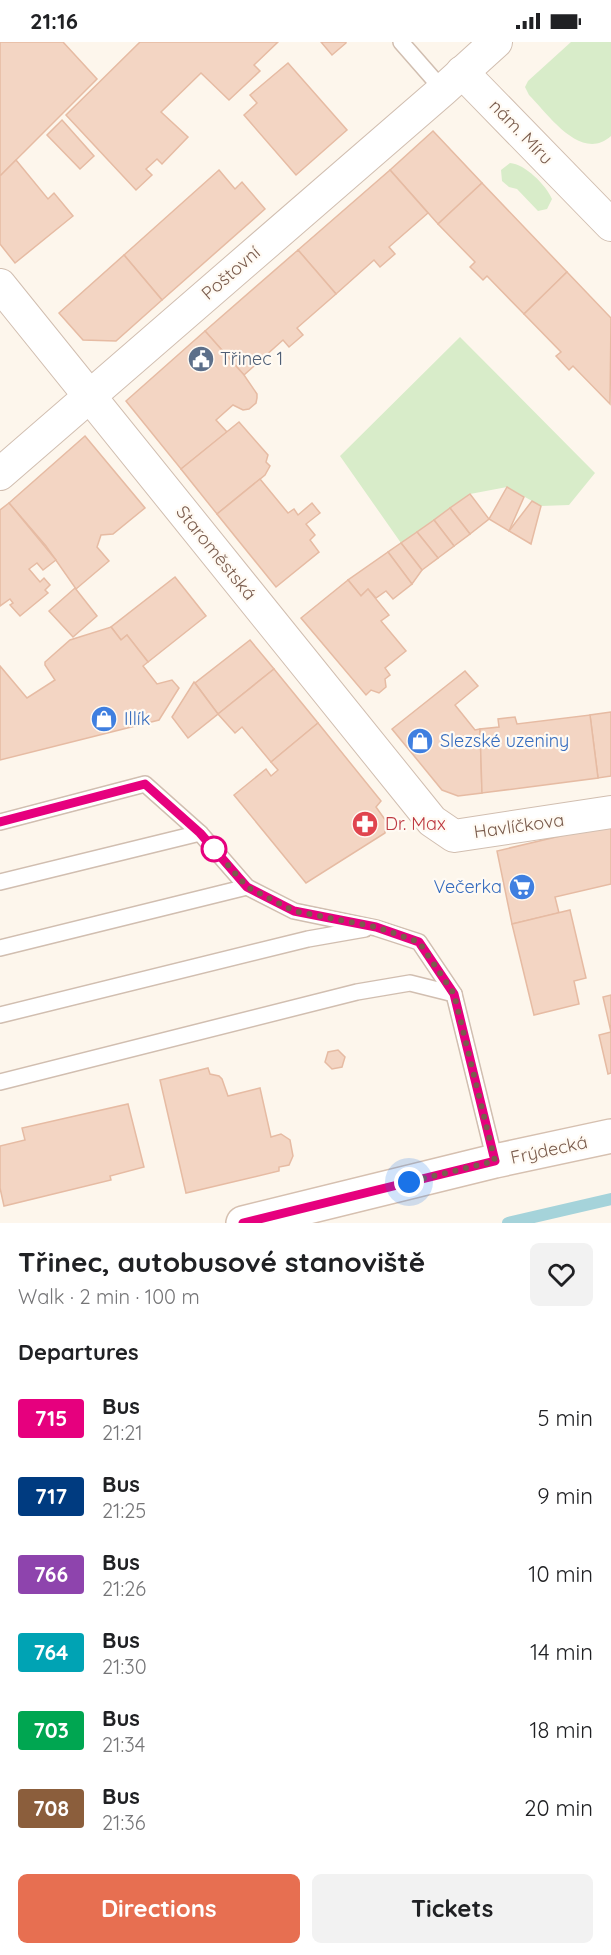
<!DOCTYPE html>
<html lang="en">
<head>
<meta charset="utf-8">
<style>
	:root { --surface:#fff; --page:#f2f2f2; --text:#202124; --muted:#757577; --accent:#e76f51 }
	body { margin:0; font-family:Quicksand,sans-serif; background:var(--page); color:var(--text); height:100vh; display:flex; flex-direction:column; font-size:22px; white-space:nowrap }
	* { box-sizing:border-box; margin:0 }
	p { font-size:20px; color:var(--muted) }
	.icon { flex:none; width:33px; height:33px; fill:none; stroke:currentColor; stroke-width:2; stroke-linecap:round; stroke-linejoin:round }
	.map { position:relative; height:1181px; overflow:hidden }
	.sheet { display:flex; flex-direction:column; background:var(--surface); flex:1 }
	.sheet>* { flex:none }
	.badge { padding:0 12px; border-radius:4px; font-size:21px; line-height:39px }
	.you { position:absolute; width:30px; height:30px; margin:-15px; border:4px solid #fff; border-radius:50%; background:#1a73e8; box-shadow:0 0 0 9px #1a73e833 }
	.map>.badge { position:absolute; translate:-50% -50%; box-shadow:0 0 0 3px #fff }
	h2 { padding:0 18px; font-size:22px; line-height:54px }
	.round { display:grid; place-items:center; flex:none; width:63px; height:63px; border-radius:9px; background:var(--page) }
	.overview { display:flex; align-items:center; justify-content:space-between; height:102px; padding:0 18px }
	h1 { font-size:28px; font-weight:800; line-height:45px }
	.action { display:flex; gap:12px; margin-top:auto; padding:12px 18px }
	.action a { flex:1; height:69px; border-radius:9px; background:var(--accent); color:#fff; font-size:24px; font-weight:800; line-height:69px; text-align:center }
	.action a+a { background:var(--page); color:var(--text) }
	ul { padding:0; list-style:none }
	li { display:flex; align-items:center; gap:18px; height:78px; padding:0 18px }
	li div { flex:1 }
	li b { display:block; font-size:22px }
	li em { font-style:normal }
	li .badge { min-width:66px; font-weight:700; text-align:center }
	.status { display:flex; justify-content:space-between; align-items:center; height:42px; padding:0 30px; background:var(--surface); direction:ltr }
	.status svg { height:16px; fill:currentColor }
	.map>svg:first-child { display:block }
	.green { fill:#d8ecc9 }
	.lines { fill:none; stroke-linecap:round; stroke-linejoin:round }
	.stream { stroke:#a5d3da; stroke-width:12 }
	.building { fill:#f3d5c3; stroke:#e6bba3; stroke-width:1.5 }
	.lane-casing { stroke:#d1beb0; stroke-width:18 }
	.street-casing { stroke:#d1beb0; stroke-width:34 }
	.secondary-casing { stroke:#d6c0b0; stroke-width:36 }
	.lane { stroke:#fff; stroke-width:15 }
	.street { stroke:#fff; stroke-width:32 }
	.secondary { stroke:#fff; stroke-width:33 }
	.line-casing { stroke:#fff; stroke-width:14 }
	.line { stroke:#e6007e; stroke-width:9 }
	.walk { stroke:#7a5c4d; stroke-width:6; stroke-dasharray:0 10.8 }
	.stop-dot { fill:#fff; stroke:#e6007e; stroke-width:3 }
	.labels { text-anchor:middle; stroke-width:4.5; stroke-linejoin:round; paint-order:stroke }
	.street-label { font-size:18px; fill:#7a5c4d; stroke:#fffaf3 }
	.service-label { font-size:18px; fill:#4e5e75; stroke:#fffaf3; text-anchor:start }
	.shop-label { font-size:18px; fill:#366cbe; stroke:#fffaf3; text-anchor:start }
	.health-label { font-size:18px; fill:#be3a42; stroke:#fffaf3; text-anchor:start }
</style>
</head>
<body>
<div class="status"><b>21:16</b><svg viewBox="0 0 49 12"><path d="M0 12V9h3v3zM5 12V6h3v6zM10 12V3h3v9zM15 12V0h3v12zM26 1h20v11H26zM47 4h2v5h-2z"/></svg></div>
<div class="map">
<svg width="611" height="1181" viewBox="0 0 611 1181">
	<rect width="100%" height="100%" fill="#fdf6ec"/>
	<g class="green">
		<path d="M571,0H611V94C581,121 548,72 529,53L525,45L528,39Z"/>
		<path d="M510,121C525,122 546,143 552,157L547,167L538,169L517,147L509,145L502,139L501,128Z"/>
		<path d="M460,295L595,431L569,463L541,464L507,445L470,452L401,501L340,414Z"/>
	</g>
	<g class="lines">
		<path class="stream" d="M508,1181L611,1157"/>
	</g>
	<g class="building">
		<path d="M0,0H63L97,37L0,134Z"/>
		<path d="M140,0H278L254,23L260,29L229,58L201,31L161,70L188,95L162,122L157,117L146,127L152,133L136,148L66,73Z"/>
		<path d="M321,0H346V1L332,13Z"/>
		<path d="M288,21L347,88L296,133L244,73L257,61L250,53Z"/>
		<path d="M62,78L94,114L80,127L47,93Z"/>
		<path d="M433,89L482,141L438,182L390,128Z"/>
		<path d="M16,118L48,157L54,151L73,174L15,221L0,202V134Z"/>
		<path d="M219,128L235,147L242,140L265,167L162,258L124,213Z"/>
		<path d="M390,128L428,171L389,205L395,212L380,225L374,218L336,252L298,208Z"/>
		<path d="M482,141L567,230L524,272L487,234L483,238L470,225L475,220L438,182Z"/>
		<path d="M298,208L336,252L297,286L303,293L289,305L283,298L244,333L205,289Z"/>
		<path d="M124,213L162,258L116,299L83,298L59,271Z"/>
		<path d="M567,230L611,276L610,362L573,324L569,328L556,314L561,310L524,272Z"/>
		<path d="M205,289L244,333L257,352V356L256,361L249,367L243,368L233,363L216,378L227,390L181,427L126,359Z"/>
		<path d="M239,380L268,413L266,420L270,424L265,433L217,472L181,427Z"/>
		<path d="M85,394L145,466L113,492L101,493L97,505L109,519L76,547L46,504L9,461Z"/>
		<path d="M260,437L288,471L294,467L298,473L312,461L320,471L306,482L315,493L310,498L319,510L276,545L217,472Z"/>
		<path d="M507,445L524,455L509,489L489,477Z"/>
		<path d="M470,452L489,477L470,492L450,466Z"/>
		<path d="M532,459L541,464L531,502L509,489Z"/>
		<path d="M9,461L56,518L43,528L37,521L29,527L40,540L44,536L50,543L45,548L48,551L20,574L10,563L13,561L10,557L0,564V468Z"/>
		<path d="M450,466L470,492L454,504L434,478Z"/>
		<path d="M434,478L454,504L438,516L417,490Z"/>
		<path d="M417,490L438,516L422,528L401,501Z"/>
		<path d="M401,501L422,528L412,542L388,510Z"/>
		<path d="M388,510L412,542L393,557L386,549L376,556L368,547L361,554L348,538Z"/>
		<path d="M175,535L206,574L148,620L127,593L121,598L111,585Z"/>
		<path d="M348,538L361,554L368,547L389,573L381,579L406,609L385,626L390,633L385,637L386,645L379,651L371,648L366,653L301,576Z"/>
		<path d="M75,546L97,574L73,595L49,569Z"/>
		<path d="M111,585L121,598L127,593L148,620L143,624L157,642L172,638L179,646L159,678L0,718V624L27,656L55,638L45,623V620L70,598Z"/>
		<path d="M250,598L274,627L218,672L195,641Z"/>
		<path d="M274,627L318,681L271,720L242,685L235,691L218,672Z"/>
		<path d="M465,629L478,644L455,663L475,688L480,687L482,751L458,754L442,748L392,687Z"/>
		<path d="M194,640L218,672L188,696L172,675Z"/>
		<path d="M611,670V734L598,736L590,673Z"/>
		<path d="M590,673L598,736L482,751L480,687L499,685L498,677L515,675L517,682Z"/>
		<path d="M318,681L381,759L376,765L386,779L385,791L306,841L234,753L266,727L271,734L278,728L271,720Z"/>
		<path d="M611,782V842L555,855L559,871L512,882L497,809Z"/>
		<path d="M570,868L586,936L574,939L579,962L534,973L512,882Z"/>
		<path d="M611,953V1031L608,1032L599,993L611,990L603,955Z"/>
		<path d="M338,1008L345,1015L342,1025L332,1027L325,1020L328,1010Z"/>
		<path d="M208,1026L210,1032L219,1034L222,1037L228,1054L260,1046L271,1095L281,1092L290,1098L293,1114L289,1123L279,1125V1129L186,1151L160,1038Z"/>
		<path d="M128,1062L144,1125L110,1134L111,1138L4,1164L0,1146V1104L25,1098L22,1086Z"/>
	</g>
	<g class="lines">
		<defs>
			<g id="lane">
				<path d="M401,0L443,48"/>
				<path d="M0,780L145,742L200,791L247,845L294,869L376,886L419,900L454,952L495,1119"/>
				<path d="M0,840L200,791"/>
				<path d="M0,906L247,845"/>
				<path d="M0,973L308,897L365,887"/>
				<path d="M0,1040L357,950L410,941L454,952"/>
			</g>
			<g id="street">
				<path d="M462,30L611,183"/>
				<path d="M0,243L432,779L454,794L611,770"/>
				<path d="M0,432L443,48L496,0"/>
			</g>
			<path id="secondary" d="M243,1181L495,1119L611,1094"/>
		</defs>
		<use href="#lane" class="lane-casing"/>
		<use href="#street" class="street-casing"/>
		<use href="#secondary" class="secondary-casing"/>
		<use href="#lane" class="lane"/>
		<use href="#street" class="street"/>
		<use href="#secondary" class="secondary"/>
	</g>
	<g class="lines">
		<defs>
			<path id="line" d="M0,780L145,742L200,791L247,845L294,869L376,885L419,900L454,952L495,1119L243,1181"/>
		</defs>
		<use href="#line" class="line-casing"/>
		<use href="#line" class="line"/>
		<path class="walk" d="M214,807L247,845L294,869L376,885L419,900L454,952L495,1119L409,1140"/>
	</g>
	<defs>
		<symbol id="civic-disc" viewBox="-11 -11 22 22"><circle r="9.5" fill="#5c6f8a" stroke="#fffaf3"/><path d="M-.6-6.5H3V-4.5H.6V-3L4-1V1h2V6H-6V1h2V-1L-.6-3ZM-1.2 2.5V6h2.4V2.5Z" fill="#fff"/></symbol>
		<symbol id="shop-disc" viewBox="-11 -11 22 22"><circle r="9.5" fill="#3f7fe0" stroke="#fffaf3"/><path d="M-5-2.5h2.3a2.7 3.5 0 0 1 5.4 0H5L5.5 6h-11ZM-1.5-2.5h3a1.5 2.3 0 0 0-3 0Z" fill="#fff"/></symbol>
		<symbol id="pharmacy-disc" viewBox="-11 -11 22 22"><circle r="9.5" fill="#e0444e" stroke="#fffaf3"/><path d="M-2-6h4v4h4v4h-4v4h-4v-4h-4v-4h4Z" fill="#fff"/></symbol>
		<symbol id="supermarket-disc" viewBox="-11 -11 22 22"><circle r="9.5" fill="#3f7fe0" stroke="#fffaf3"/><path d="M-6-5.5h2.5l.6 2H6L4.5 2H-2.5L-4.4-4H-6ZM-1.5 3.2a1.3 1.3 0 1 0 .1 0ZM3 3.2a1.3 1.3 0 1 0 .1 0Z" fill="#fff"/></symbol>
	</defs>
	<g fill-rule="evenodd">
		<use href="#civic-disc" x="186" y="302" width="30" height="30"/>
		<use href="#shop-disc" x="89" y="662" width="30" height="30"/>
		<use href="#shop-disc" x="405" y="684" width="30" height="30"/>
		<use href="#pharmacy-disc" x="350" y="767" width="30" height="30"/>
		<use href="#supermarket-disc" x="507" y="830" width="30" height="30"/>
	</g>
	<circle class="stop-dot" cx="214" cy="807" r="12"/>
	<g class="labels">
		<g class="street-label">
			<text transform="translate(521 90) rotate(46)" y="6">nám. Míru</text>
			<text transform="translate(231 231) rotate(-41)" y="6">Poštovní</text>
			<text transform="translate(216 511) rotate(51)" y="6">Staroměstská</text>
			<text transform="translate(519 784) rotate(-8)" y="6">Havlíčkova</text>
			<text transform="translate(549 1108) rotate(-12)" y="6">Frýdecká</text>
		</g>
		<g class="service-label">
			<text x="220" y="323">Třinec 1</text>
		</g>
		<g class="shop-label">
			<text x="124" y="683">Illík</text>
			<text x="440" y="705">Slezské uzeniny</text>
			<text x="502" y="851" text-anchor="end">Večerka</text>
		</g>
		<g class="health-label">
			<text x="385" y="788">Dr. Max</text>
		</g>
	</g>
</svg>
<div class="you" style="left:409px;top:1140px"></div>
</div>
<section class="sheet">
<div class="overview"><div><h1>Třinec, autobusové stanoviště</h1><p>Walk · 2 min · 100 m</p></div><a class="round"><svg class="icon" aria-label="heart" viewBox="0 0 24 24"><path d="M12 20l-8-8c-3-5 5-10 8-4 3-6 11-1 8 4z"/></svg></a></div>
<h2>Departures</h2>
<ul>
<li><span class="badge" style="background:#e6007e;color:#fff">715</span><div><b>Bus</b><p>21:21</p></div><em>5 min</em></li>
<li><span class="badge" style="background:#003b80;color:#fff">717</span><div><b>Bus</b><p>21:25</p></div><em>9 min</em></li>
<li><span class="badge" style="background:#8e44ad;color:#fff">766</span><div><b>Bus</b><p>21:26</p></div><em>10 min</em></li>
<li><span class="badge" style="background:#00a3b4;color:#fff">764</span><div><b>Bus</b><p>21:30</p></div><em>14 min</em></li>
<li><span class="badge" style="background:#00a651;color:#fff">703</span><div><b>Bus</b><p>21:34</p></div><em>18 min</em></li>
<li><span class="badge" style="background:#8b5e3c;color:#fff">708</span><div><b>Bus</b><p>21:36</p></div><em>20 min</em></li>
</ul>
<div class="action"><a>Directions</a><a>Tickets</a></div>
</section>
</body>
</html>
